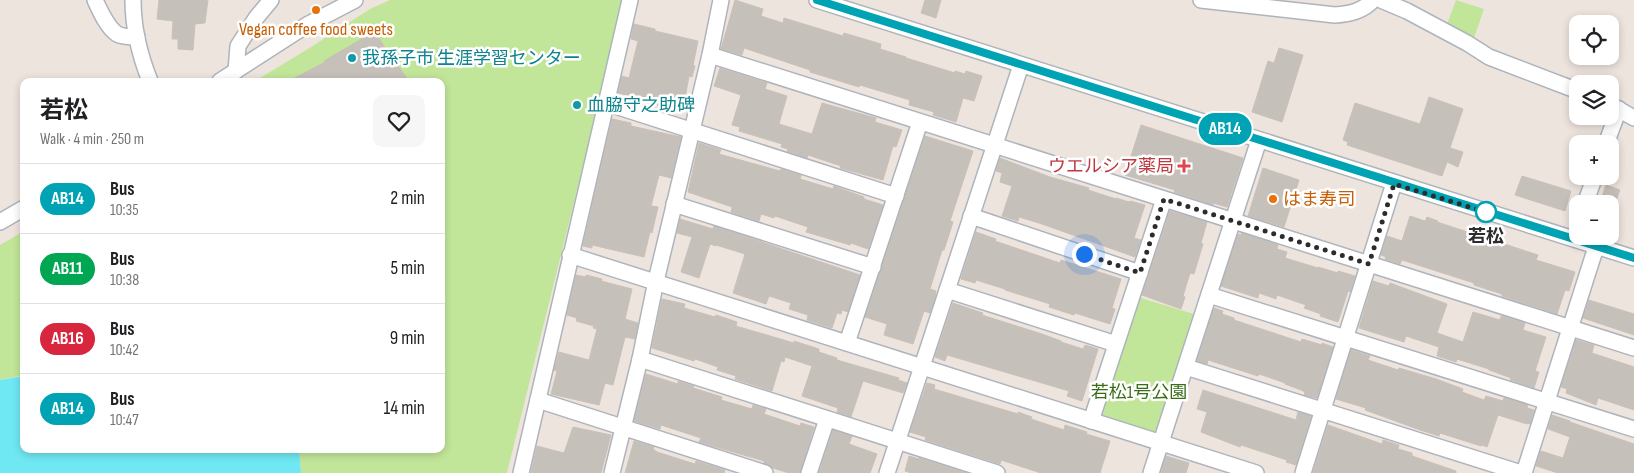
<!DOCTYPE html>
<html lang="en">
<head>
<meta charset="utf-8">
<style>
	:root { --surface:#fff; --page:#f6f6f6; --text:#202124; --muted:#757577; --line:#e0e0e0 }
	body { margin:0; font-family:"Sofia Sans Condensed","Noto Sans JP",sans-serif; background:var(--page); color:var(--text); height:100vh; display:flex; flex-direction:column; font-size:19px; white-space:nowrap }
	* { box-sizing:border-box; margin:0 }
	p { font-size:16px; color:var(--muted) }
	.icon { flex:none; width:28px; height:28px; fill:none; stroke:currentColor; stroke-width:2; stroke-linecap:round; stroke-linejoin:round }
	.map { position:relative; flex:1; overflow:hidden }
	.panel { position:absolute; left:20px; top:78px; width:425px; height:375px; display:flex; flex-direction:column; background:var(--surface); border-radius:10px; box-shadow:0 2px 8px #0003 }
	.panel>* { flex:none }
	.badge { padding:0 10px; border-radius:16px; font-size:18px; line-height:32px }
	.buttons { position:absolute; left:1569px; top:15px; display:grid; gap:10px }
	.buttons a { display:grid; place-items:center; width:50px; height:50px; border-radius:10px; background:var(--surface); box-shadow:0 2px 8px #0003; font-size:25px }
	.you { position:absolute; width:25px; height:25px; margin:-12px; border:4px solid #fff; border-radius:50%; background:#1a73e8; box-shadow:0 0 0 8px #1a73e833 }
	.map>.badge { position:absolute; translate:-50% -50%; box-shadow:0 0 0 2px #fff }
	.round { display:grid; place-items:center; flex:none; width:52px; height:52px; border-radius:10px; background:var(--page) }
	.summary { display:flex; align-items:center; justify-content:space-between; height:85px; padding:0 20px }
	h1 { font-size:24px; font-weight:700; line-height:38px }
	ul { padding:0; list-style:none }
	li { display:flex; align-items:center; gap:15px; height:70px; padding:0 20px; border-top:1px solid var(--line) }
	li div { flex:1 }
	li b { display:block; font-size:19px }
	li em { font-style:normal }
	li .badge { min-width:55px; font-weight:700; text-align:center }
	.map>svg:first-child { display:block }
	.green { fill:#c2e699 }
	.water { fill:#6fe8f3 }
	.building { fill:#c6c0ba; stroke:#cac0b8 }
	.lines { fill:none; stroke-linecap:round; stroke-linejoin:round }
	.minor-casing { stroke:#aeb4bc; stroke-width:18 }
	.minor { stroke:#fff; stroke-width:15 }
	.line-casing { stroke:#fff; stroke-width:11 }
	.line { stroke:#00a3b4; stroke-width:8 }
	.walk { stroke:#2c2c2c; stroke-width:5; stroke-dasharray:0 9 }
	.food-dot { fill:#e8710a; stroke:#fff; stroke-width:2 }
	.culture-dot { fill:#0f9aa8; stroke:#fff; stroke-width:2 }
	.health-dot { fill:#e0444e; stroke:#fff; stroke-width:2 }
	.stop-dot { fill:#fff; stroke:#00a3b4; stroke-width:2.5 }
	.labels { text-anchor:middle; stroke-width:5; stroke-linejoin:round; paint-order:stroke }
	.food-label { font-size:18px; fill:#c56008; stroke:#fff }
	.culture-label { font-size:18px; fill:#0d838f; stroke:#fff; text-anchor:start }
	.health-label { font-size:18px; fill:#be3a42; stroke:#fff; text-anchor:end }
	.stop-label { font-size:18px; font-weight:bold; fill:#2c2c2c; stroke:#fff }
	.park-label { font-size:18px; fill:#396d18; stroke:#fff }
</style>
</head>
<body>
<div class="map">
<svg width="1634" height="473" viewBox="0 0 1634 473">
	<rect width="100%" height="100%" fill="#eee4de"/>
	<g class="green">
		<path d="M390,0H624L507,473H301L299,449H441V81H255L311,47L370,9Z"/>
		<path d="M1456,0L1484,9L1474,38L1447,24Z"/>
		<path d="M24,231V375L0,380V245Z"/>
		<path d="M1138,297L1197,315L1160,434L1103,416L1098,410Z"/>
	</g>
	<path class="water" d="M24,376V449H299L301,473H0V380Z"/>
	<g class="building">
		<path d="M159,0H208L205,23L195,24L193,50L178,49V39H172L173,21L157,19Z"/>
		<path d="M735,0L763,9L761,16L783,23L784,18L843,36L844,33L881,44L880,49L906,57V58L955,73V71L965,74L966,71L982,76L974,101L963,98L956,122L933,115L934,112L909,105L910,100L860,85L859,87L810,72V70L744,48L742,55L721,49Z"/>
		<path d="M925,0H941L936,18L921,13Z"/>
		<path d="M634,24L655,29V31L698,41L693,65L695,66L692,77L689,76L683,109L657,105V102L618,93L622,76L629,78L638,41L631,39Z"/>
		<path d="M375,31L387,51L409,81H289L325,62L324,61Z"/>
		<path d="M1279,48L1303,55L1282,122L1252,112L1268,61L1274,63Z"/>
		<path d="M720,68L767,83L765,89L787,96L779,124L812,134L822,103L876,118L875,122L902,130L896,147L893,146L883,180L840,168L841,166L808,155L807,158L787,151L788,149L781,147L782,144L739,131L740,127L732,125L741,95L714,86Z"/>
		<path d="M1429,97L1463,109L1450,148L1463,152L1458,167L1447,162L1442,176L1347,145L1348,142L1343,140L1355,103L1420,124Z"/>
		<path d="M612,119L631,123V126L681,137L671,178L659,175L651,206L658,207L652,233L650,232L644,257L592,245V248L583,246Z"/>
		<path d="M1141,125L1243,158L1227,207L1213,203V205L1174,192L1175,190L1125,175Z"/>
		<path d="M925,136L973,151L950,221L953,222L944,250H942L930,289L936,291L935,298L930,313L924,311L913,344L884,335L887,324L865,317Z"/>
		<path d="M699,143L721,150L719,154L780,171L781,169L801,175L800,179L833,189L834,186L864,197V199L883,205L868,249L851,243L850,245L806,232L808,227L775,216L774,218L761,214L759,221L731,212L732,207L688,192Z"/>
		<path d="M1000,158L1050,177L1089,188L1088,190L1116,199V198L1129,202L1130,201L1145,205L1134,238L1141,240L1135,257L1039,223L1019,217L1018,221L1002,216L1012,186L1000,182L1002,173L996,171Z"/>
		<path d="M1263,168L1299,180L1284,227L1248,216Z"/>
		<path d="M1522,176L1571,191L1565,211L1515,195Z"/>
		<path d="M1606,185L1620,190L1614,206L1600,202Z"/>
		<path d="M1170,211L1207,222L1201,243L1203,244L1194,274L1190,273L1183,296L1185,297L1181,309L1142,295Z"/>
		<path d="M1410,216L1425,221L1427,217L1438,221L1437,222L1538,255L1536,260L1575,272L1569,291L1565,290L1557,314L1502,296V294L1474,285V283L1402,260L1400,264L1385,259L1386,257L1381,255L1387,236L1402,241Z"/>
		<path d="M680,219L713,229L714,226L860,275L848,312L842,310L841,314L837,313L832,328L807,320L808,315L789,309L791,303L769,296L766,304L733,293L745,254L716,245V246L710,244L699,278L681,272L692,237L677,233Z"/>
		<path d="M976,232L996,239L995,241L1048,259L1060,263L1061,260L1121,279L1112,308L1115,309L1110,324L1075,313L1074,315L1049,307L1050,304L1005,290V289L976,280L975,283L961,279Z"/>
		<path d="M1242,233L1278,245L1277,249L1287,252L1285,258L1318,268V267L1338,273V271L1355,276L1350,292L1348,291L1338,322L1320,316L1321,314L1304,308L1306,305L1277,295L1276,299L1259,293L1258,298L1221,286L1238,234L1241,235Z"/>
		<path d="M576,275L586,277V275L602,279L601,281L632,289L625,319L638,323L635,339L625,337L613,385L605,383L599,405L551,394L557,371L554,370L559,352L589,360L597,329L593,328L594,326L576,321L577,318L567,315Z"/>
		<path d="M1373,281L1389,286L1390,283L1447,304L1437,333L1463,342L1473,312L1500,320L1501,316L1525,323L1523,330L1546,337L1535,371L1539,372L1534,388L1510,380L1511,378L1489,370V369L1457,359L1456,362L1437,356L1439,347L1406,336L1404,342L1359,328Z"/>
		<path d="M662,299L685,304L684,308L715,317L716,315L737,322L736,326L794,343V341L819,349V352L837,358V360L899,378L898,380L907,383L903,393L863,381L851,417L837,412L838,408L802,396L812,366L785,357L784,362L781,361L772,391L735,379L736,376L717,370L718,367L695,359L694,361L652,348Z"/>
		<path d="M1589,300L1634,314V335L1583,318Z"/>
		<path d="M953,303L983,313L982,315L1042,334L1061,341V342L1083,349L1085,345L1098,349L1082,401L1067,396L1069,391L947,355L945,361L935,357Z"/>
		<path d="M1214,308L1223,311L1222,314L1234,318V320L1301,342L1302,339L1322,345V343L1333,347L1317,398L1304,395L1305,392L1301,390L1285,384V383L1259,374L1258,376L1208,360L1207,364L1197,361Z"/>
		<path d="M1576,340L1594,345L1592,353L1634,367V410L1598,398L1596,405L1566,393L1567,389L1561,387Z"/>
		<path d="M1351,350L1370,356L1368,360L1398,370L1399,368L1436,379L1463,389L1462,392L1484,400L1486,396L1503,401L1504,398L1528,405L1527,408L1534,410L1530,424L1527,423V424L1498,415L1487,447L1482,445L1481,446L1440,433L1439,436L1423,431L1365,410L1366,408L1336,399Z"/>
		<path d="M646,374L678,384V381L694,386L693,388L722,397L721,400L752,409L753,405L766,409L764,414L800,426L801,423L814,427L800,473H789L773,468L764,463V461L702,443L699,442L701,438L661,425L660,429L634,421Z"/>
		<path d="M927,383L935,385L934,389L1018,414V412L1032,417L1031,419L1064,430L1065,425L1087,432L1086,434L1110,441L1100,473H1041L1001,460L1000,464L925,440L926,437L910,432Z"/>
		<path d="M1203,390L1296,420L1298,412L1311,416L1296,465L1286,462L1287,460L1241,445L1240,447L1201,432L1207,412L1197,409Z"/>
		<path d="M1552,415L1570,421V422L1634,444V473H1558L1536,466L1541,451L1563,458L1570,437L1548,429Z"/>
		<path d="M1328,425L1382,444L1383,440L1399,445L1398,449L1412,453V456L1456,471V473H1313Z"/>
		<path d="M573,427L611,435L601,473H531L537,446L564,453Z"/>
		<path d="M833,430L852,436L849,444L877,454L870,473H819Z"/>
		<path d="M634,441L654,447L653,449L657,452L695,464L696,461L725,470L724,473H625Z"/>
		<path d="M909,456L919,459V458L966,473H911L905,471Z"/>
		<path d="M1166,456L1189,463L1186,473H1161Z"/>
	</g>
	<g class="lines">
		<defs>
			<g id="minor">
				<path d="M95,0C100,11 107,27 117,34C123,37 131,37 137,37"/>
				<path d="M133,0C133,27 140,56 150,81"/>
				<path d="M721,0L710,55L1634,348"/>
				<path d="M817,0L1634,258"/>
				<path d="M1201,0L1335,15C1350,14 1363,11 1373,0"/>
				<path d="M1381,0L1407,11L1467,43L1489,57L1578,91"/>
				<path d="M710,55L656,281L640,359L997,473"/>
				<path d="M236,71L238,46L256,18L271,0"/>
				<path d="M220,81L307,25L355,0"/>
				<path d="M606,103L896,196"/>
				<path d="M1611,105L1634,118"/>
				<path d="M1606,144L1619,109"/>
				<path d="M674,204L873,267"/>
				<path d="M1585,204L1595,176"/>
				<path d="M971,216L1140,273"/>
				<path d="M0,222L24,208"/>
				<path d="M570,255L1256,473"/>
				<path d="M947,290L1116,344"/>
				<path d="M1209,295L1634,429"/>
				<path d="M847,343L920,122"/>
				<path d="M1186,367L1521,473"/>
				<path d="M538,400L765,473"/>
				<path d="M1091,421L1164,199"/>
				<path d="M521,473L630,0"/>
				<path d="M612,473L640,359"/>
				<path d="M809,473L827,419"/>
				<path d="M887,473L1021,65"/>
				<path d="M1151,473L1259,140"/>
				<path d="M1303,473L1394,183"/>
				<path d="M1524,473L1596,247"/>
			</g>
		</defs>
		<use href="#minor" class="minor-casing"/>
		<use href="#minor" class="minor"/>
	</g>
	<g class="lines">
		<defs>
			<path id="line" d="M817,0L1634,258"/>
		</defs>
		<use href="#line" class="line-casing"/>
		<use href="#line" class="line"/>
		<path class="walk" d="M1084,254L1140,273L1164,199L1369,264L1394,184L1486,212"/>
	</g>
	<g class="food-dot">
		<circle cx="316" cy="10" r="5"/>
		<circle cx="1273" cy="199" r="5"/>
	</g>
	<g class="culture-dot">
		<circle cx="352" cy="58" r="5"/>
		<circle cx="577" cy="105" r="5"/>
	</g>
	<path class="health-dot" d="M1181.5 158.5h5v5h5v5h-5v5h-5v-5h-5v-5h5z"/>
	<circle class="stop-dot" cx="1486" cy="212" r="10"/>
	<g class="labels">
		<g class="food-label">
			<text x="316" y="35">Vegan coffee food sweets</text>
			<text x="1283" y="205" text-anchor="start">はま寿司</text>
		</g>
		<g class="culture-label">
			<text x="362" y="64">我孫子市 生涯学習センター</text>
			<text x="587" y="111">血脇守之助碑</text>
		</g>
		<g class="health-label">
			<text x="1174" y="172">ウエルシア薬局</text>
		</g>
		<g class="stop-label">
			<text x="1486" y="242">若松</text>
		</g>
		<g class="park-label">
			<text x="1139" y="398">若松1号公園</text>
		</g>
	</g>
</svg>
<div class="buttons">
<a><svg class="icon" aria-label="locate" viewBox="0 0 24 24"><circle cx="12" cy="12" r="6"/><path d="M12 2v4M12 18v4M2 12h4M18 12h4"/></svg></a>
<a><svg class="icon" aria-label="layers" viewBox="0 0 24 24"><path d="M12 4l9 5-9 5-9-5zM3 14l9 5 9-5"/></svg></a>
<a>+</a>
<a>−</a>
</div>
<div class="you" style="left:1084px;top:254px"></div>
<b class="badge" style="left:1225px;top:129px;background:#00a3b4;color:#fff">AB14</b>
<section class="panel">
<div class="summary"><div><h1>若松</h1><p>Walk · 4 min · 250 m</p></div><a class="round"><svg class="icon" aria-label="heart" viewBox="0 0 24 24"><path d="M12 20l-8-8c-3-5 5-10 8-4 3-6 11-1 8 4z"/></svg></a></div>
<ul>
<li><span class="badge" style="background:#00a3b4;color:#fff">AB14</span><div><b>Bus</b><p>10:35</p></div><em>2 min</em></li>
<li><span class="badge" style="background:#00a651;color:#fff">AB11</span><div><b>Bus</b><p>10:38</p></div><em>5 min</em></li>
<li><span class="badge" style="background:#d7263d;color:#fff">AB16</span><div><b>Bus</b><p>10:42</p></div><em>9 min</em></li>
<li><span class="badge" style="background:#00a3b4;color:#fff">AB14</span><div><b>Bus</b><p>10:47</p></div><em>14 min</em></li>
</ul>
</section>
</div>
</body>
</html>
